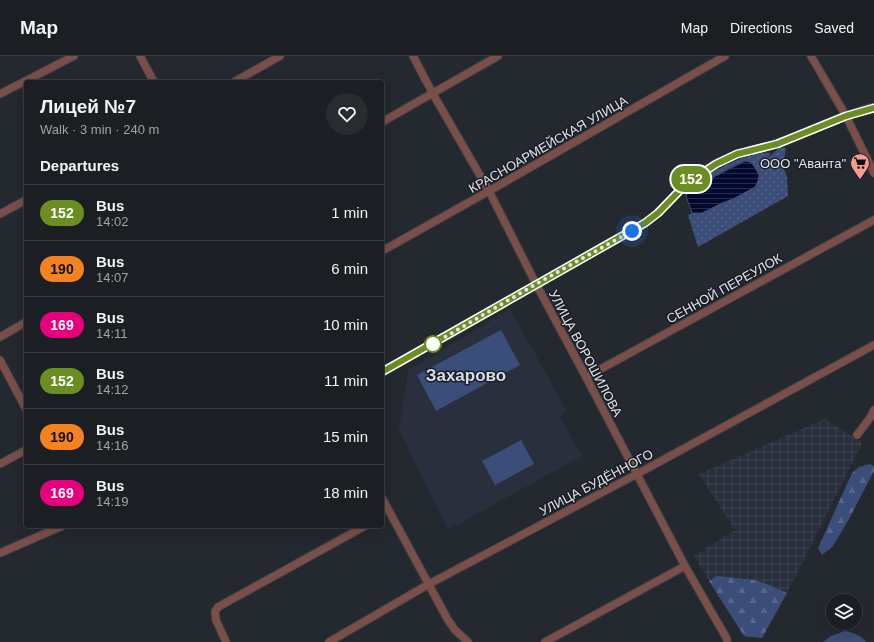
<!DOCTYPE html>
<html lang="en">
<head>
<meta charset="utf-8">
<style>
	:root { --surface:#1b1e23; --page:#282b30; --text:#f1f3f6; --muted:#a0a2a6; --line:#393c41 }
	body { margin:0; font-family:Helvetica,sans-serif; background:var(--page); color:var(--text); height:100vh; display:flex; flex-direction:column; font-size:15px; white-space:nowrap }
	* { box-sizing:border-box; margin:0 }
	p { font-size:13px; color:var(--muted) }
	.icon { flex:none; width:22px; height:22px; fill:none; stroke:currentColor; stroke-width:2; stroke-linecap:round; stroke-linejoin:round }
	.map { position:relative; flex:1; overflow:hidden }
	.details { position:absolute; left:24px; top:24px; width:360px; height:448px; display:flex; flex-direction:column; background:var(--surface); border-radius:4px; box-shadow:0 4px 16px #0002,0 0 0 1px var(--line) }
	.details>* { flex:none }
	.badge { padding:0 8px; border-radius:13px; font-size:14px; line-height:26px }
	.tools { position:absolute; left:826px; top:538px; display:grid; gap:8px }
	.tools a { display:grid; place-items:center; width:36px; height:36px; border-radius:50%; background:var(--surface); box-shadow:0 4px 16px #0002,0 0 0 1px var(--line); font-size:20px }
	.you { position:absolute; width:20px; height:20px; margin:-10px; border:3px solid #fff; border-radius:50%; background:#1a73e8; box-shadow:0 0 0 6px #1a73e833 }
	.map>.badge { position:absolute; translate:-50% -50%; box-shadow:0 0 0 2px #fff }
	h2 { padding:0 16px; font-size:15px; line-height:36px }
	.round { display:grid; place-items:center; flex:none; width:42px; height:42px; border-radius:21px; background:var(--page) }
	.summary { display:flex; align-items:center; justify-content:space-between; height:68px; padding:0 16px }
	h1 { font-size:19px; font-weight:700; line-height:30px }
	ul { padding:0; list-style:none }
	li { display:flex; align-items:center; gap:12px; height:56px; padding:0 16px; border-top:1px solid var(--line) }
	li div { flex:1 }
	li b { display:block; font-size:15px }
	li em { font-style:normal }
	li .badge { min-width:44px; font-weight:700; text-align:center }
	header { display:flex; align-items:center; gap:24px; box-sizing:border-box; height:56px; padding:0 20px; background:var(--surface); border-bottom:1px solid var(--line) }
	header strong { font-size:19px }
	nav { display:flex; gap:22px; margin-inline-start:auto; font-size:14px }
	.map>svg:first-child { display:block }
	.built { fill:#292f3c }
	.industrial { fill:url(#industrial-grid) }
	.grass { fill:#3b4e79 }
	.forest { fill:url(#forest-firs) }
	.park { fill:url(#park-dots) }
	.water { fill:url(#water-rules); stroke:#454a68 }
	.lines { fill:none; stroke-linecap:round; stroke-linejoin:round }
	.minor-casing { stroke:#42464d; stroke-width:9 }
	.minor { stroke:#7b4e48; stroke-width:7 }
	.line-casing { stroke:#fff; stroke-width:9 }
	.line { stroke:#6b8e23; stroke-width:6 }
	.walk { stroke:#e2e5ea; stroke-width:4; stroke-dasharray:0 7.2 }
	.stop-dot { fill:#fff; stroke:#6b8e23; stroke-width:2 }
	.labels { text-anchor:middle; stroke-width:3; stroke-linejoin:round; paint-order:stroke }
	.street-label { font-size:13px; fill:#e2e5ea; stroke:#1b1e26 }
	.poi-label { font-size:13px; fill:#e2e5ea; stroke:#1b1e26; text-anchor:end }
	.district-label { font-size:17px; font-weight:bold; fill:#d8dce7; stroke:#1b1e26 }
</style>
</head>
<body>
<header>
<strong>Map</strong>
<nav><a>Map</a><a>Directions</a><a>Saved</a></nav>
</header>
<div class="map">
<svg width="874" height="586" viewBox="0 0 874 586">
	<defs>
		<pattern id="industrial-grid" width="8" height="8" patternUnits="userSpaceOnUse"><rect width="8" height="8" fill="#292f3c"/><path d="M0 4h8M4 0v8" fill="none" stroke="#3e434f"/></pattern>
		<pattern id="forest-firs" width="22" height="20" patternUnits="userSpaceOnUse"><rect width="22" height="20" fill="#3b4e79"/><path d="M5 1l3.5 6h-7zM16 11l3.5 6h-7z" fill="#57678c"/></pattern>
		<pattern id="park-dots" width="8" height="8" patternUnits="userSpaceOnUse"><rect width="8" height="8" fill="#3b4e79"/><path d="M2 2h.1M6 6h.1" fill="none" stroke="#57678c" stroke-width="1.8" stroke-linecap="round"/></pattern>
		<pattern id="water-rules" width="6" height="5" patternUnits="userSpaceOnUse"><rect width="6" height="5" fill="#020830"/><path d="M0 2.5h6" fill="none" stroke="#272c4e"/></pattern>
	</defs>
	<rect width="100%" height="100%" fill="#24282f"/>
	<path class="built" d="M510,253L567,355L560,360L582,400L448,474L399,374L408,314Z"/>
	<path class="industrial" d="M825,363L862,387L790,531L762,582L744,580L694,500L735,474L699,418Z"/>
	<g class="grass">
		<path d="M501,274L520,309L436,355L417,319Z"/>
		<path d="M521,384L534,408L495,429L482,405Z"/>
		<path d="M845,575C854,577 861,579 866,586H823L831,580Z"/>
	</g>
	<g class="forest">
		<path d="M870,408L874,410V415L849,463L833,490L822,499L818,492L852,417L859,411Z"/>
		<path d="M717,520L755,524L769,529L787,537L762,582L744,580L709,525Z"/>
	</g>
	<path class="park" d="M780,91L786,92L783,110L787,121L788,140L698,191L688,159L692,157H702L722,147L733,143L755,131L758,125L739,107L700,128L699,124C718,113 747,95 770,97L769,101L764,104L763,107Z"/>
	<path class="water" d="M745,105L750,106L754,110L759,119L758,125L755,131L733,143L722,147L702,157H692L686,140L689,136L700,128Z"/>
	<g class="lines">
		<defs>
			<g id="minor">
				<path d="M140,0L154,26"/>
				<path d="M413,0L433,38L489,135L536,228L586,321L685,510L727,583V586"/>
				<path d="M811,0L846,60L874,117"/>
				<path d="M234,26L280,0"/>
				<path d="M0,38L74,0"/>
				<path d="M382,66L498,0"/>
				<path d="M0,158L26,144"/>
				<path d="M382,195L489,135L725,0"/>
				<path d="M0,281L26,266"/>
				<path d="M0,304L26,353"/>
				<path d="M382,316L645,167C665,154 677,133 696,120C709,111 722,104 736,99C754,93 772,90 789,83C817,73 844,58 874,51"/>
				<path d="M586,321L874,164"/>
				<path d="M857,379L870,362L874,354"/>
				<path d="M0,408L26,394"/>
				<path d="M382,442L448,564L455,574L468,586"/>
				<path d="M0,497L62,470"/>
				<path d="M226,586L216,564L215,556L218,551L365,470"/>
				<path d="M329,586L429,528L637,418L874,289"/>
				<path d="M545,586L685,510"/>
			</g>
		</defs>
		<use href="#minor" class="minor-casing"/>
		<use href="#minor" class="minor"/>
	</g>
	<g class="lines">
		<defs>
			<path id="line" d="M382,316L645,167L658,157L686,128L716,108L737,98L777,88L846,60L874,52"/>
		</defs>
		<use href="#line" class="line-casing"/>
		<use href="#line" class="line"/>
		<path class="walk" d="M433,288L536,228L632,175"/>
	</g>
	<defs>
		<symbol id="supermarket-pin" viewBox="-11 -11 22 30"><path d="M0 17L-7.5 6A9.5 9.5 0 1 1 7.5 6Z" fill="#f59c91" stroke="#1b1e26"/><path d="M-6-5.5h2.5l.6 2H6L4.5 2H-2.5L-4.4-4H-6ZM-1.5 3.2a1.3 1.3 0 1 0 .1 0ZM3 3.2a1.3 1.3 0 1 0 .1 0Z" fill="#111"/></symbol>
	</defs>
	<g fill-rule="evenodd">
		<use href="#supermarket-pin" x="849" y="96" width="22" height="30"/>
	</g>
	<circle class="stop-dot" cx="433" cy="288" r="8"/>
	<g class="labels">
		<g class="street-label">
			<text transform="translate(548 88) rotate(-30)" y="5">КРАСНОАРМЕЙСКАЯ УЛИЦА</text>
			<text transform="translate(724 232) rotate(-29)" y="5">СЕННОЙ ПЕРЕУЛОК</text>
			<text transform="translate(586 297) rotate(62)" y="5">УЛИЦА ВОРОШИЛОВА</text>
			<text transform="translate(596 426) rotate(-28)" y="5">УЛИЦА БУДЁННОГО</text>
		</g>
		<g class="poi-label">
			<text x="846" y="112">ООО "Аванта"</text>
		</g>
		<g class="district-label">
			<text x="466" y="325">Захарово</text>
		</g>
	</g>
</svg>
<div class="tools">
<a><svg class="icon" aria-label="layers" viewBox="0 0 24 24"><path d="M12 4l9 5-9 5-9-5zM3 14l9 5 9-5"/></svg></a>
</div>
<div class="you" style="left:632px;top:175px"></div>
<b class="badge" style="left:691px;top:123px;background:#6b8e23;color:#fff">152</b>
<section class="details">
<div class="summary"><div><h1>Лицей №7</h1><p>Walk · 3 min · 240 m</p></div><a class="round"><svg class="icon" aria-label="heart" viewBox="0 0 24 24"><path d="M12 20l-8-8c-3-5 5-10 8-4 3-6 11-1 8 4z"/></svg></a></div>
<h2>Departures</h2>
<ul>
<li><span class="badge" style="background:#6b8e23;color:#fff">152</span><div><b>Bus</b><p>14:02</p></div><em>1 min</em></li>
<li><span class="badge" style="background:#f58220;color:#111">190</span><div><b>Bus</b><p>14:07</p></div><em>6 min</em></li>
<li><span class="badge" style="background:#e6007e;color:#fff">169</span><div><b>Bus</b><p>14:11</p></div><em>10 min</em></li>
<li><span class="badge" style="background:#6b8e23;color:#fff">152</span><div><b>Bus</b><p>14:12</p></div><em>11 min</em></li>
<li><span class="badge" style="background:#f58220;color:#111">190</span><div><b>Bus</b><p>14:16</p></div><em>15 min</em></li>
<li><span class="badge" style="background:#e6007e;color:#fff">169</span><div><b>Bus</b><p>14:19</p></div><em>18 min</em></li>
</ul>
</section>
</div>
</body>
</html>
